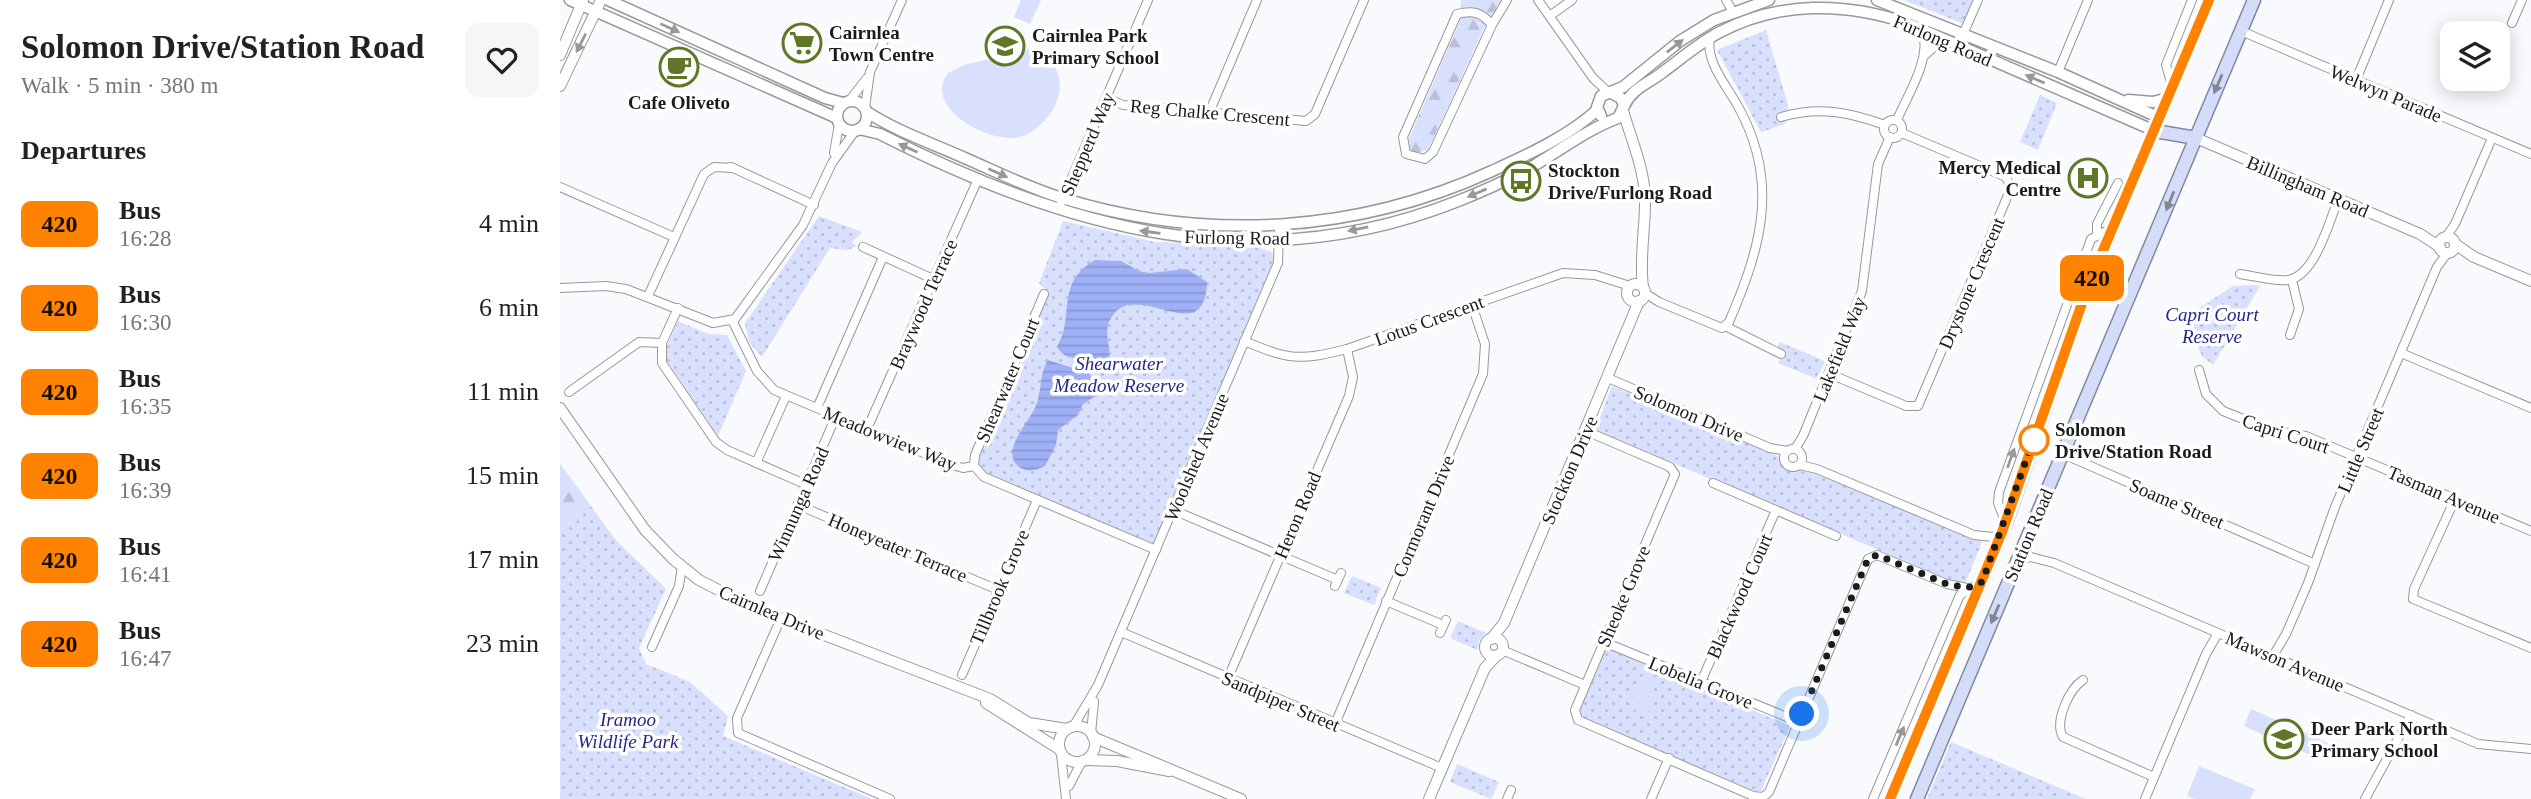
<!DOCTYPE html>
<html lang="en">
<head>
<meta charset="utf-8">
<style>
	:root { --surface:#fff; --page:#f6f6f6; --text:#222; --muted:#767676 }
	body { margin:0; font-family:"Times New Roman",serif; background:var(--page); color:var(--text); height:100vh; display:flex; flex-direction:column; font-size:26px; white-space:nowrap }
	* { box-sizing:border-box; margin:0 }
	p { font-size:23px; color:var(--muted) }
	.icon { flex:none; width:38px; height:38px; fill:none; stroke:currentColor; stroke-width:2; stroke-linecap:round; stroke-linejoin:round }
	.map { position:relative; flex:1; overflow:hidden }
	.details { display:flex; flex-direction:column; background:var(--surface); width:560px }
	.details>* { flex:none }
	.badge { padding:0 14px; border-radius:10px; font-size:24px; line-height:46px }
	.fabs { position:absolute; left:1880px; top:21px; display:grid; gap:14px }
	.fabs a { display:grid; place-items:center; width:70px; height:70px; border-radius:14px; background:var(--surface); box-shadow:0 4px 18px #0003; font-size:35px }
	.you { position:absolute; width:35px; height:35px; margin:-18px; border:5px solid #fff; border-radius:50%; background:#1a73e8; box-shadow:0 0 0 10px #1a73e833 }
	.map>.badge { position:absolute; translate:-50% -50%; box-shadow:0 0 0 4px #fff }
	h2 { padding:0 21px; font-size:26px; line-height:63px }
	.round { display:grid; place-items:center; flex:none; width:74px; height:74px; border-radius:14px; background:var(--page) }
	.head { display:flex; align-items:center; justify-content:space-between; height:119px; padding:0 21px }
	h1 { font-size:33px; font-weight:800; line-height:52px }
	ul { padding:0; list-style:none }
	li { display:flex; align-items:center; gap:21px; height:84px; padding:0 21px }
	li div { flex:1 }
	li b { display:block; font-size:26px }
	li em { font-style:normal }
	li .badge { min-width:77px; font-weight:700; text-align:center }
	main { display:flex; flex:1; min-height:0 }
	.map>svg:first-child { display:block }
	.green { fill:url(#green-dots) }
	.forest { fill:url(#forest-firs) }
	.pitch { fill:#d8e0fd }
	.water { fill:url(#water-rules) }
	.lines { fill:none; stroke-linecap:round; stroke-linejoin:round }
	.minor-casing { stroke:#97989b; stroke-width:10 }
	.tertiary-casing { stroke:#97989b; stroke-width:12 }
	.secondary-casing { stroke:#97989b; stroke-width:13 }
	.primary-casing { stroke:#8189a6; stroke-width:15 }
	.minor { stroke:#fff; stroke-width:8 }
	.tertiary { stroke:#fff; stroke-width:10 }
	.secondary { stroke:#fff; stroke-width:10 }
	.primary { stroke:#d5dcf7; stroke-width:12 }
	.oneway { fill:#989899 }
	.oneway2 { fill:#818594 }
	.line-casing { stroke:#fff; stroke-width:16 }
	.line { stroke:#ff8200; stroke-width:10 }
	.walk { stroke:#1a1b1c; stroke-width:7; stroke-dasharray:0 12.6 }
	.stop-dot { fill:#fff; stroke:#ff8200; stroke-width:3.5 }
	.labels { text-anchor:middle; stroke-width:7; stroke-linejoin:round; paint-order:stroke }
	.poi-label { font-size:19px; font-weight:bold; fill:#1a1b1c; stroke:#fff; text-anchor:start }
	.street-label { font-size:19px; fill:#1a1b1c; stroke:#fff }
	.park-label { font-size:19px; font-style:italic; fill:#252689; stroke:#fff }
	.stop-label { font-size:19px; font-weight:bold; fill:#1a1b1c; stroke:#fff; text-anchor:start }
</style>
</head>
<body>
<main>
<section class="details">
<div class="head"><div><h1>Solomon Drive/Station Road</h1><p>Walk · 5 min · 380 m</p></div><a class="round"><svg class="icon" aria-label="heart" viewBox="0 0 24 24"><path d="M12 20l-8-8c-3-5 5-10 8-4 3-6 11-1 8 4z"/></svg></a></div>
<h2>Departures</h2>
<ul>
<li><span class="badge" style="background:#ff8200;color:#111">420</span><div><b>Bus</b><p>16:28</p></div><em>4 min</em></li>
<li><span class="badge" style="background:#ff8200;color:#111">420</span><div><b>Bus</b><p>16:30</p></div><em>6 min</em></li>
<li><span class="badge" style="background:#ff8200;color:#111">420</span><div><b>Bus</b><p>16:35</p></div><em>11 min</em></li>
<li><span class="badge" style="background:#ff8200;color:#111">420</span><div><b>Bus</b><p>16:39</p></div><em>15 min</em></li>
<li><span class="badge" style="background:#ff8200;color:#111">420</span><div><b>Bus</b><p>16:41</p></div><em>17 min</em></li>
<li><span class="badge" style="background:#ff8200;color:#111">420</span><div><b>Bus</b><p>16:47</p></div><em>23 min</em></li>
</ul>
</section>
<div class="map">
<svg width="1971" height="799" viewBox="0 0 1971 799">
	<defs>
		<pattern id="green-dots" width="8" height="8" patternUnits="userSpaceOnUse" patternTransform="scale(1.75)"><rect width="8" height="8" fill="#d8e0fd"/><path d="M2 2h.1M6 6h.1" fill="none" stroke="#b9c0d8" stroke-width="1.8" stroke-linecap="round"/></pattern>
		<pattern id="forest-firs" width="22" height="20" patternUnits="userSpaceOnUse" patternTransform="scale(1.75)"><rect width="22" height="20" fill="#d8e0fd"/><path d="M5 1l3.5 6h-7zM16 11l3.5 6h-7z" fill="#b9c0d8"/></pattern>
		<pattern id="water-rules" width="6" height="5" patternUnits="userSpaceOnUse" patternTransform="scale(1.75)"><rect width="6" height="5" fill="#9fb0f6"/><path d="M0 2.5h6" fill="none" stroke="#8897d2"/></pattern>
	</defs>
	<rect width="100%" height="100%" fill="#f9fafd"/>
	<g class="green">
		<path d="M1344,0H1414L1404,24Z"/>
		<path d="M1206,30L1228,105L1225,124L1201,132L1157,50Z"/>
		<path d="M1480,95L1497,103L1478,150L1460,142Z"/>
		<path d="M259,216L302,232L292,242L297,246L288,250L270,248L202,357L189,342L185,323Z"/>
		<path d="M503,221L595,242L689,245L712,252L714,260L593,544L425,473L418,466L417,457L488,292L479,283Z"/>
		<path d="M1693,285L1700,286L1653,365L1642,356L1625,317L1673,286Z"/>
		<path d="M118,321L148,334L167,335L186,371L158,436L106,359V348Z"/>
		<path d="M1220,342L1265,361L1257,379L1218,363L1223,351L1217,348Z"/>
		<path d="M1052,386L1422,542L1404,586L1035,430Z"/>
		<path d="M0,464L55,539L106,589L79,648L86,664L130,682L168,716L163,736L312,799H0Z"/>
		<path d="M792,576L821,588L814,605L784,593Z"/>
		<path d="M898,621L926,633L919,640L918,650L890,638Z"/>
		<path d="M1047,648L1230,726L1201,791H1193L1021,717L1019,710Z"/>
		<path d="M1391,742L1526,799H1367Z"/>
		<path d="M897,764L939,782L931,799L890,782Z"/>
	</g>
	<g class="forest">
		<path d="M901,0H941L923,30L868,150L854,153L850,150L848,141L900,21Z"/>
		<path d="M0,464L29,503C24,516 14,528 0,528Z"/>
	</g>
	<g class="pitch">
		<path d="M461,0H481L470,24L454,17Z"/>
		<path d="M471,49C487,52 495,63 499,78C502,91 497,104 490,114C483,123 472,134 460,137C432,145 361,109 388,73L404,65Z"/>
		<path d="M1078,676L1096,679L1089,713L1071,709Z"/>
		<path d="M1691,709L1725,724L1717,741L1684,726Z"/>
		<path d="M1735,728L1768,743L1761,760L1728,745Z"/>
		<path d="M1639,766L1695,789L1690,799H1635L1627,796Z"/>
	</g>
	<g class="water">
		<path d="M535,260L561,261L579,271L589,273L627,269L647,282C645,355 571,271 549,322C544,335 551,345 549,358L542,363C525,355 508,365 497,347C516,315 494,284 535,260Z"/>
		<path d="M488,360L528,373L536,381L537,390L534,397L523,404L518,415L498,430L496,445L485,466C477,470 468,473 459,467C438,451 472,420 477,403C482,388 479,375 488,360Z"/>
	</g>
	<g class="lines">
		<defs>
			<g id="minor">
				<path d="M978,0L1033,78L1049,93"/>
				<path d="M1166,0L1173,12"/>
				<path d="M991,15L1012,0"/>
				<path d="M1952,23L1962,0"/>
				<path d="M932,25C921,12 913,10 897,14L843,137L846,154L865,159L873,152L932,25L947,0"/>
				<path d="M1681,31L1971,154"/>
				<path d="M1401,39L1418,0"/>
				<path d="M1365,55L1383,39"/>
				<path d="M1498,72L1528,0"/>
				<path d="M1796,80L1829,0"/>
				<path d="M1612,86L1606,65L1632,0"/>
				<path d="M546,98L563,105L746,121L755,114L804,0"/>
				<path d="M290,100L307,78"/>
				<path d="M305,108L310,72L342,0"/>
				<path d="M649,113L697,0"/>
				<path d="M1221,117C1259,106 1289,112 1325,125"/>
				<circle cx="1333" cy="129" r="9"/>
				<path d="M1337,120C1348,94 1371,60 1363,31"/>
				<path d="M274,153L279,124"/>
				<path d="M171,167L254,205"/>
				<path d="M0,187L114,237"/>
				<path d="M501,203L588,0"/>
				<path d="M1537,234V224L1558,183"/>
				<path d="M1886,237L1895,224L1932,138"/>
				<path d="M303,247L373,279"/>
				<path d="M1680,274C1695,276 1714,282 1728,280C1755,276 1769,222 1778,200"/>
				<path d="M0,288L46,286L66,289L153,323L175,319L243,225L272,163L295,131"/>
				<path d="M1085,293L1099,302L1162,328L1169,322C1200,250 1220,185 1180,110C1169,88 1145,63 1150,38"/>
				<path d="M88,296L144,174L154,167L173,168"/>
				<path d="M118,308L102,343V363L156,442L167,450L247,485"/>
				<path d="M172,320L197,371L214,390L392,465L403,468L414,466L424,477L596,550"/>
				<path d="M1165,326L1221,354"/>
				<path d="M1730,335L1739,309L1732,280"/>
				<path d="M684,341C730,360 739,361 787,349L1003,273L1035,275L1070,286"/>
				<path d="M1841,353L1971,408"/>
				<path d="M1639,370L1646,394L1663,411L1711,430L1746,436L1971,531"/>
				<path d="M1270,374L1346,406H1358L1451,188L1446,177L1342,133"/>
				<path d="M1048,378L1210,448L1227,451"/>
				<path d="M9,392L79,342L102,343"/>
				<path d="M257,408L323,257"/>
				<path d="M307,429L418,179"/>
				<path d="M1026,431L1110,467L1115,474L1015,710L1018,720L1193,796L1203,797L1209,792L1308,559L1317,555L1387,584L1407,588"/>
				<circle cx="1233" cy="458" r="9"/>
				<path d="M1235,449L1243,436L1302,291L1318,164L1330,137"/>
				<path d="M1503,454L1755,564"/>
				<path d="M196,463L226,396"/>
				<path d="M1240,465L1257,469L1414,535L1433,537L1442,532"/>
				<path d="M414,466L415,455L484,294"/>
				<path d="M1153,483L1276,536"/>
				<path d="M1895,499L1854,589L1853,599L1971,648"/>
				<path d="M238,505L438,590"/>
				<path d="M613,510L778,580"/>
				<path d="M1446,523L1438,503L1439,492L1531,239L1552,228"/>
				<path d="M1458,560L1471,557L1494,563L1918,744L1971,749"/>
				<path d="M775,586L781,573"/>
				<path d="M200,591L276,416"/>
				<path d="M826,601L883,625"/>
				<path d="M221,618L177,718L178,733L330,799"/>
				<path d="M561,632L882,768"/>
				<path d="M880,633L886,620"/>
				<path d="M1044,642L1239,722"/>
				<path d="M92,647L119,586L122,566"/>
				<path d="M942,650L1025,685"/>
				<path d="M1713,656L1726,634L1748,583L1775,507L1877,267L1888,252"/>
				<path d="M402,675L477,500"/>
				<path d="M668,678L789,396L793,377L787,349"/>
				<path d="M1523,680C1509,689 1494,722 1503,737L1594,777"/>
				<path d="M1141,682L1216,510"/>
				<path d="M775,724L923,374L925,344L912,305"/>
				<path d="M513,727L538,685L718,263L719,226"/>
				<path d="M531,734L534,701"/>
				<path d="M501,754L506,799"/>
				<path d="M509,786L522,761"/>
				<path d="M947,799L951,790"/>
				<path d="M1091,799L1109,758"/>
				<path d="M1313,799L1400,595L1422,582"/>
				<path d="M1585,799L1646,654L1658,633"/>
				<path d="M1805,799L1851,715"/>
			</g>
			<g id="tertiary">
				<path d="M0,55L23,0"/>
				<path d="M0,86L41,0"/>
				<path d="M1063,111C1071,138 1083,166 1085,195C1086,226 1079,256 1083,287"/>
				<path d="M1636,138L1860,234L1880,247"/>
				<circle cx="1887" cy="245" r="8"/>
				<path d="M1895,244L1914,257L1971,281"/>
				<circle cx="1076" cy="293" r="9"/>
				<path d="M0,408L85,530L113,559L139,580L192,607L430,699L469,723L507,729"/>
				<circle cx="934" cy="647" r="9"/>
				<path d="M931,639L944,623L1079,301"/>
				<path d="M426,703L499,749"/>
				<circle cx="517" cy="744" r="18"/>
				<path d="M533,737L681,799"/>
				<path d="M526,760L557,761L609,771"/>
				<path d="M869,799L925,668L937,655"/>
			</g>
			<g id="secondary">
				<path d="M10,0L277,118"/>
				<path d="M48,0L265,98L283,103"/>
				<path d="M1317,0L1498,72L1600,118"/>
				<path d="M1568,100L1593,102L1608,98"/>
				<circle cx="292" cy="116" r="15"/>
				<path d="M1064,106C1072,88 1088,84 1103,72C1122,58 1139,43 1160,32C1219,1 1285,2 1347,23L1595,131"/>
				<path d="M307,112C338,132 374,144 407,159C439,173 471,189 505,199C647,242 797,233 932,171C967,155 1009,136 1037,110"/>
				<path d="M1041,116L1037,107L1041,96L1063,87L1120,41L1154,20L1209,0"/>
				<path d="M299,129L320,134C506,229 695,282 898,201C924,191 950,179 975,165C1002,149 1028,129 1058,118L1064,106L1061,98L1053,94"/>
			</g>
			<g id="primary">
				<path d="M1595,131L1636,138"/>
				<path d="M1330,799L1446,523L1528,286L1649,0"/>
				<path d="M1357,799L1694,0"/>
			</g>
		</defs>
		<use href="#minor" class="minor-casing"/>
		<use href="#tertiary" class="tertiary-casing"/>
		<use href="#secondary" class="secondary-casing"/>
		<use href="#primary" class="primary-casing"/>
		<use href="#minor" class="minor"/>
		<use href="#tertiary" class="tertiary"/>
		<use href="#secondary" class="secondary"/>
		<use href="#primary" class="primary"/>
	</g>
	<defs><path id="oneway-solid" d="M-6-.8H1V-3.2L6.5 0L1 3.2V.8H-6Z" transform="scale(1.75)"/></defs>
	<g class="oneway">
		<use href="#oneway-solid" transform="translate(110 28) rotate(24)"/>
		<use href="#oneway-solid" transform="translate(21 43) rotate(117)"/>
		<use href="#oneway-solid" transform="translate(1115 46) rotate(-38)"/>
		<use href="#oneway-solid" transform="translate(1475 79) rotate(-157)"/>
		<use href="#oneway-solid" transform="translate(348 148) rotate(-156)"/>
		<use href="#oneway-solid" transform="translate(438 173) rotate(24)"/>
		<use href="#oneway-solid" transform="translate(917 193) rotate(157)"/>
		<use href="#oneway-solid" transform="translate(798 229) rotate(168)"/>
		<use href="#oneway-solid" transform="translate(590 232) rotate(-172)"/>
		<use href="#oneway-solid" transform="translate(1451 458) rotate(-70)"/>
		<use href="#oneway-solid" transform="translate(1340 736) rotate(-67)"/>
	</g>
	<g class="oneway2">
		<use href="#oneway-solid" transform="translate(1658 84) rotate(113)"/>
		<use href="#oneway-solid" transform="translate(1610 201) rotate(112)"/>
		<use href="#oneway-solid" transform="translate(1435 614) rotate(113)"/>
	</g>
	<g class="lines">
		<defs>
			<path id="line" d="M1330,799L1442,532L1528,286L1649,0"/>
		</defs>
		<use href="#line" class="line-casing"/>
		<use href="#line" class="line"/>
		<path class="walk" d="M1242,714L1308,559L1317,555L1387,584L1407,588L1422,582L1476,433L1474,440"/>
	</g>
	<defs>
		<symbol id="supermarket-ring" viewBox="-11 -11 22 22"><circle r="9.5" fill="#fff" stroke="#617728" stroke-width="1.5"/><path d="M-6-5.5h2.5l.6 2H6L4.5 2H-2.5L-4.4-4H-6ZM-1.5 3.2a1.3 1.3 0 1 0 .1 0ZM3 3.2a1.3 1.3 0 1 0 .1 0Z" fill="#617728"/></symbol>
		<symbol id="school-ring" viewBox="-11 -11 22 22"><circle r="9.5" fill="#fff" stroke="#617728" stroke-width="1.5"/><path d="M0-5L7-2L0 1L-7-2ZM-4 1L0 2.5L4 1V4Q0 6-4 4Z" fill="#617728"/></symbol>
		<symbol id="cafe-ring" viewBox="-11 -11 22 22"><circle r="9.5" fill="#fff" stroke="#617728" stroke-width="1.5"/><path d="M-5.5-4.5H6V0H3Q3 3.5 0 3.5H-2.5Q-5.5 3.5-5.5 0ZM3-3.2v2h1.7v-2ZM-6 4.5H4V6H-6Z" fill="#617728"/></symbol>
		<symbol id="hospital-ring" viewBox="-11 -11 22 22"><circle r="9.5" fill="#fff" stroke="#617728" stroke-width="1.5"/><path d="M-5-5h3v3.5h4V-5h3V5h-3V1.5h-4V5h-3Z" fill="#617728"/></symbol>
		<symbol id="bus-ring" viewBox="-11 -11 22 22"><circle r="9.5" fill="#fff" stroke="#617728" stroke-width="1.5"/><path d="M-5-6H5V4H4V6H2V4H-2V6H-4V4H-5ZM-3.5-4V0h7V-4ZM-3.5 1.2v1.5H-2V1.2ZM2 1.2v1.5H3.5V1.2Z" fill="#617728"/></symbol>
	</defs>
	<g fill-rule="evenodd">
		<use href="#supermarket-ring" x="220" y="21" width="44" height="44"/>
		<use href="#school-ring" x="423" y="24" width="44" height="44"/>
		<use href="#cafe-ring" x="97" y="45" width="44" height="44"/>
		<use href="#hospital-ring" x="1506" y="156" width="44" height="44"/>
		<use href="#bus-ring" x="939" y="159" width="44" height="44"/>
		<use href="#school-ring" x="1702" y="717" width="44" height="44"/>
	</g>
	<circle class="stop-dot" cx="1474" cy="440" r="14"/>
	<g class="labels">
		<g class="poi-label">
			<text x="269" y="39">Cairnlea<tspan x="269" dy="22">Town Centre</tspan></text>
			<text x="472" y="42">Cairnlea Park<tspan x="472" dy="22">Primary School</tspan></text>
			<text x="119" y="109" text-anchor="middle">Cafe Oliveto</text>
			<text x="1501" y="174" text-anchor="end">Mercy Medical<tspan x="1501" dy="22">Centre</tspan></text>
			<text x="988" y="177">Stockton<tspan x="988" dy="22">Drive/Furlong Road</tspan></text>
			<text x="1751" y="735">Deer Park North<tspan x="1751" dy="22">Primary School</tspan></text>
		</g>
		<g class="street-label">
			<text transform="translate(1383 40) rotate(23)" y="7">Furlong Road</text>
			<text transform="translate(1826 93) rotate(23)" y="7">Welwyn Parade</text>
			<text transform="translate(650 112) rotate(5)" y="7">Reg Chalke Crescent</text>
			<text transform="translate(527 144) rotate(-67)" y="7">Shepperd Way</text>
			<text transform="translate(1748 186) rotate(23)" y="7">Billingham Road</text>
			<text transform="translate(677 237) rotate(1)" y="7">Furlong Road</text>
			<text transform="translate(1411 283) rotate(-67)" y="7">Drystone Crescent</text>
			<text transform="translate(363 304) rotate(-66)" y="7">Braywood Terrace</text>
			<text transform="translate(869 320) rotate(-20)" y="7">Lotus Crescent</text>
			<text transform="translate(1279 349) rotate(-68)" y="7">Lakefield Way</text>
			<text transform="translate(447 380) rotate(-67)" y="7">Shearwater Court</text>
			<text transform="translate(1129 413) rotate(23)" y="7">Solomon Drive</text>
			<text transform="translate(1726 433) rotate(18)" y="7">Capri Court</text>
			<text transform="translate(330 438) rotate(22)" y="7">Meadowview Way</text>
			<text transform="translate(1800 450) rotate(-67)" y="7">Little Street</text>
			<text transform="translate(636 457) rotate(-67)" y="7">Woolshed Avenue</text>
			<text transform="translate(1009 470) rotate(-67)" y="7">Stockton Drive</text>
			<text transform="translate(1884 494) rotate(23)" y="7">Tasman Avenue</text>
			<text transform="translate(1617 503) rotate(23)" y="7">Soame Street</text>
			<text transform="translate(238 504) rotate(-66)" y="7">Winnunga Road</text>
			<text transform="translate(737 515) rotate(-67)" y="7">Heron Road</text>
			<text transform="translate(863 516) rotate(-67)" y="7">Cormorant Drive</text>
			<text transform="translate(1468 535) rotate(-67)" y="7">Station Road</text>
			<text transform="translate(338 547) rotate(23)" y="7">Honeyeater Terrace</text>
			<text transform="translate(439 587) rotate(-67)" y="7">Tillbrook Grove</text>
			<text transform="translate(1063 596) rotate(-67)" y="7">Sheoke Grove</text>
			<text transform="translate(1179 596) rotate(-66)" y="7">Blackwood Court</text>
			<text transform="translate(212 612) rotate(23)" y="7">Cairnlea Drive</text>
			<text transform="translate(1725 661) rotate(23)" y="7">Mawson Avenue</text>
			<text transform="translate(1141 682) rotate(22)" y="7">Lobelia Grove</text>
			<text transform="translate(721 701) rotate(23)" y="7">Sandpiper Street</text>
		</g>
		<g class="park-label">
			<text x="1652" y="321">Capri Court<tspan x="1652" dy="22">Reserve</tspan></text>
			<text x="559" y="370">Shearwater<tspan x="559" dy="22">Meadow Reserve</tspan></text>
			<text x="68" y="726">Iramoo<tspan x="68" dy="22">Wildlife Park</tspan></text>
		</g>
		<g class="stop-label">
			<text x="1495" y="436">Solomon<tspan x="1495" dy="22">Drive/Station Road</tspan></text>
		</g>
	</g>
</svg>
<div class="fabs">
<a><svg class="icon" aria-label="layers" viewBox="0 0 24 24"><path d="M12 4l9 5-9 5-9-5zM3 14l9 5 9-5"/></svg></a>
</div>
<div class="you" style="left:1242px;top:714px"></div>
<b class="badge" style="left:1532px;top:278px;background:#ff8200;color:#111">420</b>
</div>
</main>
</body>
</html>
